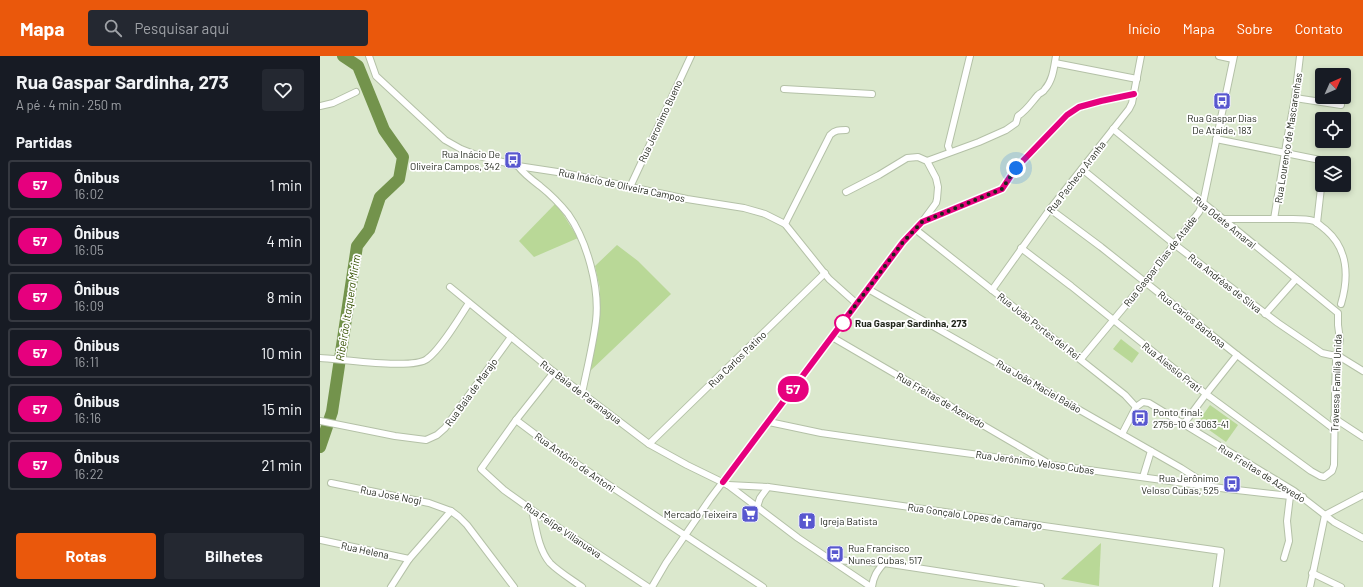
<!DOCTYPE html>
<html lang="pt">
<head>
<meta charset="utf-8">
<style>
	:root { --surface:#171b24; --page:#242831; --text:#f1f3f6; --muted:#9ea1a6; --line:#363941; --accent:#ea580c }
	body { margin:0; font-family:Barlow,sans-serif; background:var(--page); color:var(--text); height:100vh; display:flex; flex-direction:column; font-size:15px; white-space:nowrap }
	* { box-sizing:border-box; margin:0 }
	p { font-size:13px; color:var(--muted) }
	.icon { flex:none; width:22px; height:22px; fill:none; stroke:currentColor; stroke-width:2; stroke-linecap:round; stroke-linejoin:round }
	.map { position:relative; flex:1; overflow:hidden }
	.details { display:flex; flex-direction:column; background:var(--surface); width:320px }
	.details>* { flex:none }
	.badge { padding:0 8px; border-radius:13px; font-size:14px; line-height:26px }
	.needle { width:26px; rotate:45deg }
	.buttons { position:absolute; left:995px; top:12px; display:grid; gap:8px }
	.buttons a { display:grid; place-items:center; width:36px; height:36px; border-radius:4px; background:var(--surface); box-shadow:0 2px 6px #0003; font-size:20px }
	.you { position:absolute; width:20px; height:20px; margin:-10px; border:3px solid #fff; border-radius:50%; background:#1a73e8; box-shadow:0 0 0 6px #1a73e833 }
	.map>.badge { position:absolute; translate:-50% -50%; box-shadow:0 0 0 2px #fff }
	h2 { padding:0 16px; font-size:15px; line-height:36px }
	.round { display:grid; place-items:center; flex:none; width:42px; height:42px; border-radius:4px; background:var(--page) }
	.overview { display:flex; align-items:center; justify-content:space-between; height:68px; padding:0 16px }
	h1 { font-size:19px; font-weight:700; line-height:30px }
	.button { display:flex; gap:8px; margin-top:auto; padding:8px 16px }
	.button a { flex:1; height:46px; border-radius:4px; background:var(--accent); color:#fff; font-size:16px; font-weight:700; line-height:46px; text-align:center }
	.button a+a { background:var(--page); color:var(--text) }
	ul { padding:0; list-style:none }
	li { display:flex; align-items:center; gap:12px; height:50px; margin:0 8px 6px; padding:0 8px; border:2px solid var(--line); border-radius:4px }
	li div { flex:1 }
	li b { display:block; font-size:15px }
	li em { font-style:normal }
	li .badge { min-width:44px; font-weight:700; text-align:center }
	header { display:flex; align-items:center; gap:24px; box-sizing:border-box; height:56px; padding:0 20px; background:var(--accent); color:#fff }
	header strong { font-size:19px }
	nav { display:flex; gap:22px; margin-inline-start:auto; font-size:14px }
	.search { width:280px; height:36px; background:var(--page); display:flex; align-items:center; gap:10px; box-sizing:border-box; padding:0 14px; border-radius:4px; color:var(--muted); font-size:15px }
	main { display:flex; flex:1; min-height:0 }
	.map>svg:first-child { display:block }
	.green { fill:#b9d897 }
	.lines { fill:none; stroke-linecap:round; stroke-linejoin:round }
	.river { stroke:#73934c; stroke-width:12 }
	.minor-casing { stroke:#b4c1a7; stroke-width:8 }
	.minor { stroke:#fff; stroke-width:6 }
	.line-casing { stroke:#fff; stroke-width:9 }
	.line { stroke:#e6007e; stroke-width:6 }
	.walk { stroke:#1f241a; stroke-width:4; stroke-dasharray:0 7.2 }
	.stop-dot { fill:#fff; stroke:#e6007e; stroke-width:2 }
	.labels { text-anchor:middle; stroke-width:3.5; stroke-linejoin:round; paint-order:stroke }
	.poi-label { font-size:10px; fill:#1f241a; stroke:#fff; text-anchor:end }
	.street-label { font-size:10px; fill:#1f241a; stroke:#fff }
	.stop-label { font-size:10px; font-weight:bold; fill:#1f241a; stroke:#fff; text-anchor:start }
	.water-label { font-size:11px; font-style:italic; fill:#355100; stroke:#fff }
</style>
</head>
<body>
<header>
<strong>Mapa</strong>
<div class="search"><svg class="icon" aria-label="search" viewBox="0 0 24 24"><circle cx="10" cy="10" r="6"/><path d="M15 15l6 6"/></svg>Pesquisar aqui</div>
<nav><a>Início</a><a>Mapa</a><a>Sobre</a><a>Contato</a></nav>
</header>
<main>
<section class="details">
<div class="overview"><div><h1>Rua Gaspar Sardinha, 273</h1><p>A pé · 4 min · 250 m</p></div><a class="round"><svg class="icon" aria-label="heart" viewBox="0 0 24 24"><path d="M12 20l-8-8c-3-5 5-10 8-4 3-6 11-1 8 4z"/></svg></a></div>
<h2>Partidas</h2>
<ul>
<li><span class="badge" style="background:#e6007e;color:#fff">57</span><div><b>Ônibus</b><p>16:02</p></div><em>1 min</em></li>
<li><span class="badge" style="background:#e6007e;color:#fff">57</span><div><b>Ônibus</b><p>16:05</p></div><em>4 min</em></li>
<li><span class="badge" style="background:#e6007e;color:#fff">57</span><div><b>Ônibus</b><p>16:09</p></div><em>8 min</em></li>
<li><span class="badge" style="background:#e6007e;color:#fff">57</span><div><b>Ônibus</b><p>16:11</p></div><em>10 min</em></li>
<li><span class="badge" style="background:#e6007e;color:#fff">57</span><div><b>Ônibus</b><p>16:16</p></div><em>15 min</em></li>
<li><span class="badge" style="background:#e6007e;color:#fff">57</span><div><b>Ônibus</b><p>16:22</p></div><em>21 min</em></li>
</ul>
<div class="button"><a>Rotas</a><a>Bilhetes</a></div>
</section>
<div class="map">
<svg width="1043" height="531" viewBox="0 0 1043 531">
	<rect width="100%" height="100%" fill="#dbe8cd"/>
	<g class="green">
		<path d="M236,147L258,182L214,201L199,185Z"/>
		<path d="M297,189L318,205L351,238L269,316L279,255L280,233L275,210Z"/>
		<path d="M801,283L819,297L812,307L793,293Z"/>
		<path d="M890,349L918,369L906,386L878,366Z"/>
		<path d="M781,487L779,530L741,523Z"/>
	</g>
	<g class="lines">
		<path class="river" d="M0,391L12,356L37,190L49,174L60,141L79,123L83,101L64,74L38,10L23,0"/>
		<defs>
			<g id="minor">
				<path d="M49,0L56,20L125,84L141,93L159,100L198,110L244,117L367,143L424,152L445,158L465,168L509,223L537,248"/>
				<path d="M899,0L913,3"/>
				<path d="M735,7L817,23"/>
				<path d="M464,33L552,38"/>
				<path d="M975,42L1021,49"/>
				<path d="M0,50L13,47L36,36"/>
				<path d="M896,83L1000,104L1004,107"/>
				<path d="M630,95L628,90L650,0"/>
				<path d="M607,105L659,86L686,74L696,67L698,60C707,54 711,47 718,39C721,36 723,37 725,33C733,24 734,11 736,0"/>
				<path d="M198,110C204,118 212,124 220,130C230,138 240,148 248,158C267,185 280,232 276,265C273,289 267,313 262,337"/>
				<path d="M762,113L854,188L958,267L1002,297L1011,299H1017"/>
				<path d="M310,131L371,0"/>
				<path d="M526,136L559,119L587,102L598,101L607,105L616,122L618,131L617,143L616,147L602,166"/>
				<path d="M730,153L781,191L917,299L1014,373"/>
				<path d="M901,163C922,163 942,163 963,163C972,163 985,162 994,165C998,167 1002,171 1006,174C1028,193 1029,221 1021,248"/>
				<path d="M954,163L967,84L975,42L980,0"/>
				<path d="M997,167L1002,123"/>
				<path d="M465,168L510,79C515,74 519,74 526,74"/>
				<path d="M595,173L805,339L816,351"/>
				<path d="M701,192L751,230L886,338L991,415L1000,420L1004,421L1012,415L1014,409L1015,337L1016,305L1020,284L1018,269V257L793,73"/>
				<path d="M130,231L234,316L329,388L367,409L408,429L478,482L551,531"/>
				<path d="M548,233L861,412L886,428"/>
				<path d="M672,234L730,153L809,53L812,47L821,0"/>
				<path d="M945,258L976,223"/>
				<path d="M512,281L726,406"/>
				<path d="M1017,299L1043,315"/>
				<path d="M0,302C20,303 93,314 107,303C121,293 139,262 149,247"/>
				<path d="M761,303L825,226L879,156L883,147L914,0"/>
				<path d="M234,316L196,364L236,394L443,531"/>
				<path d="M1014,362L1043,381"/>
				<path d="M196,364L161,413L184,434L212,454L328,531"/>
				<path d="M0,365L75,380L106,384L117,379L125,372L191,281"/>
				<path d="M449,366L501,377L571,387L908,433L970,440L983,441"/>
				<path d="M863,369L886,338L917,299"/>
				<path d="M802,378L816,351L823,346L829,347L974,435L1014,466L1043,482"/>
				<path d="M329,388L505,217"/>
				<path d="M823,421L831,395"/>
				<path d="M11,427L109,447L131,455L139,461L147,469L194,531"/>
				<path d="M408,429L448,431L901,495L896,531"/>
				<path d="M437,451L440,442L448,431"/>
				<path d="M212,454C216,471 218,493 230,507C239,516 251,523 262,531"/>
				<path d="M1005,459L1043,439"/>
				<path d="M1,484L89,503"/>
				<path d="M964,502L969,485L967,465L970,440"/>
				<path d="M514,504L564,507L721,531"/>
				<path d="M992,517L1021,531"/>
				<path d="M71,531L89,503L131,455"/>
				<path d="M332,531L346,507L390,443L583,186L602,166L615,160L682,133L696,112L747,59L759,51L781,45L814,38"/>
				<path d="M552,531C553,521 557,515 564,507"/>
				<path d="M990,531L1005,459"/>
			</g>
		</defs>
		<use href="#minor" class="minor-casing"/>
		<use href="#minor" class="minor"/>
	</g>
	<g class="lines">
		<defs>
			<path id="line" d="M403,426L583,186L602,166L682,133L696,112L747,59L759,51L781,45L814,38"/>
		</defs>
		<use href="#line" class="line-casing"/>
		<use href="#line" class="line"/>
		<path class="walk" d="M523,267L520,270L583,186L602,166L682,133L696,112"/>
	</g>
	<defs>
		<symbol id="bus-square" viewBox="-11 -11 22 22"><rect x="-9" y="-9" width="18" height="18" rx="4" fill="#5857cf" stroke="#fff"/><path d="M-5-6H5V4H4V6H2V4H-2V6H-4V4H-5ZM-3.5-4V0h7V-4ZM-3.5 1.2v1.5H-2V1.2ZM2 1.2v1.5H3.5V1.2Z" fill="#fff"/></symbol>
		<symbol id="supermarket-square" viewBox="-11 -11 22 22"><rect x="-9" y="-9" width="18" height="18" rx="4" fill="#5857cf" stroke="#fff"/><path d="M-6-5.5h2.5l.6 2H6L4.5 2H-2.5L-4.4-4H-6ZM-1.5 3.2a1.3 1.3 0 1 0 .1 0ZM3 3.2a1.3 1.3 0 1 0 .1 0Z" fill="#fff"/></symbol>
		<symbol id="church-square" viewBox="-11 -11 22 22"><rect x="-9" y="-9" width="18" height="18" rx="4" fill="#5857cf" stroke="#fff"/><path d="M-1.2-6h2.4v3.5h3.3v2.4h-3.3V6h-2.4V-.1h-3.3v-2.4h3.3Z" fill="#fff"/></symbol>
	</defs>
	<g fill-rule="evenodd">
		<use href="#bus-square" x="892" y="35" width="20" height="20"/>
		<use href="#bus-square" x="183" y="94" width="20" height="20"/>
		<use href="#bus-square" x="810" y="352" width="20" height="20"/>
		<use href="#bus-square" x="902" y="418" width="20" height="20"/>
		<use href="#supermarket-square" x="420" y="448" width="20" height="20"/>
		<use href="#church-square" x="477" y="455" width="20" height="20"/>
		<use href="#bus-square" x="505" y="488" width="20" height="20"/>
	</g>
	<circle class="stop-dot" cx="523" cy="267" r="8"/>
	<g class="labels">
		<g class="poi-label">
			<text x="902" y="66" text-anchor="middle">Rua Gaspar Dias<tspan x="902" dy="12">De Ataíde, 183</tspan></text>
			<text x="180" y="102">Rua Inácio De<tspan x="180" dy="12">Oliveira Campos, 342</tspan></text>
			<text x="833" y="360" text-anchor="start">Ponto final:<tspan x="833" dy="12">2756-10 e 3063-41</tspan></text>
			<text x="899" y="426">Rua Jerônimo<tspan x="899" dy="12">Veloso Cubas, 525</tspan></text>
			<text x="417" y="462">Mercado Teixeira</text>
			<text x="500" y="469" text-anchor="start">Igreja Batista</text>
			<text x="528" y="496" text-anchor="start">Rua Francisco<tspan x="528" dy="12">Nunes Cubas, 517</tspan></text>
		</g>
		<g class="street-label">
			<text transform="translate(340 65) rotate(-65)" y="4">Rua Jeronimo Bueno</text>
			<text transform="translate(968 82) rotate(-81)" y="4">Rua Lourenço de Mascarenhas</text>
			<text transform="translate(756 121) rotate(-52)" y="4">Rua Pacheco Aranha</text>
			<text transform="translate(302 129) rotate(12)" y="4">Rua Inácio de Oliveira Campos</text>
			<text transform="translate(905 166) rotate(39)" y="4">Rua Odete Amaral</text>
			<text transform="translate(840 205) rotate(-52)" y="4">Rua Gaspar Dias de Ataíde</text>
			<text transform="translate(905 227) rotate(38)" y="4">Rua Andréas de Silva</text>
			<text transform="translate(872 263) rotate(39)" y="4">Rua Carlos Barbosa</text>
			<text transform="translate(719 270) rotate(38)" y="4">Rua João Portes del Rei</text>
			<text transform="translate(417 303) rotate(-44)" y="4">Rua Carlos Patino</text>
			<text transform="translate(852 311) rotate(39)" y="4">Rua Alessio Prati</text>
			<text transform="translate(1016 327) rotate(-88)" y="4">Travessa Família Unida</text>
			<text transform="translate(719 330) rotate(30)" y="4">Rua João Maciel Baião</text>
			<text transform="translate(151 336) rotate(-54)" y="4">Rua Baia de Marajo</text>
			<text transform="translate(261 336) rotate(37)" y="4">Rua Baia de Paranagua</text>
			<text transform="translate(621 344) rotate(30)" y="4">Rua Freitas de Azevedo</text>
			<text transform="translate(255 406) rotate(35)" y="4">Rua Antônio de Antoni</text>
			<text transform="translate(715 406) rotate(8)" y="4">Rua Jerônimo Veloso Cubas</text>
			<text transform="translate(942 417) rotate(32)" y="4">Rua Freitas de Azevedo</text>
			<text transform="translate(71 439) rotate(11)" y="4">Rua José Nogi</text>
			<text transform="translate(655 460) rotate(8)" y="4">Rua Gonçalo Lopes de Camargo</text>
			<text transform="translate(243 474) rotate(34)" y="4">Rua Felipe Villanueva</text>
			<text transform="translate(45 494) rotate(12)" y="4">Rua Helena</text>
		</g>
		<g class="stop-label">
			<text x="535" y="271">Rua Gaspar Sardinha, 273</text>
		</g>
		<g class="water-label">
			<text transform="translate(28 252) rotate(-81)" y="4">Ribeirão Itaquera Mirim</text>
		</g>
	</g>
</svg>
<div class="buttons">
<a><svg class="needle" viewBox="-14 -14 28 28"><path d="M0-13l5 13h-10z" fill="#e53935"/><path d="M0 13l5-13h-10z" fill="#9ea1a6"/></svg></a>
<a><svg class="icon" aria-label="locate" viewBox="0 0 24 24"><circle cx="12" cy="12" r="6"/><path d="M12 2v4M12 18v4M2 12h4M18 12h4"/></svg></a>
<a><svg class="icon" aria-label="layers" viewBox="0 0 24 24"><path d="M12 4l9 5-9 5-9-5zM3 14l9 5 9-5"/></svg></a>
</div>
<div class="you" style="left:696px;top:112px"></div>
<b class="badge" style="left:473px;top:333px;background:#e6007e;color:#fff">57</b>
</div>
</main>
</body>
</html>
